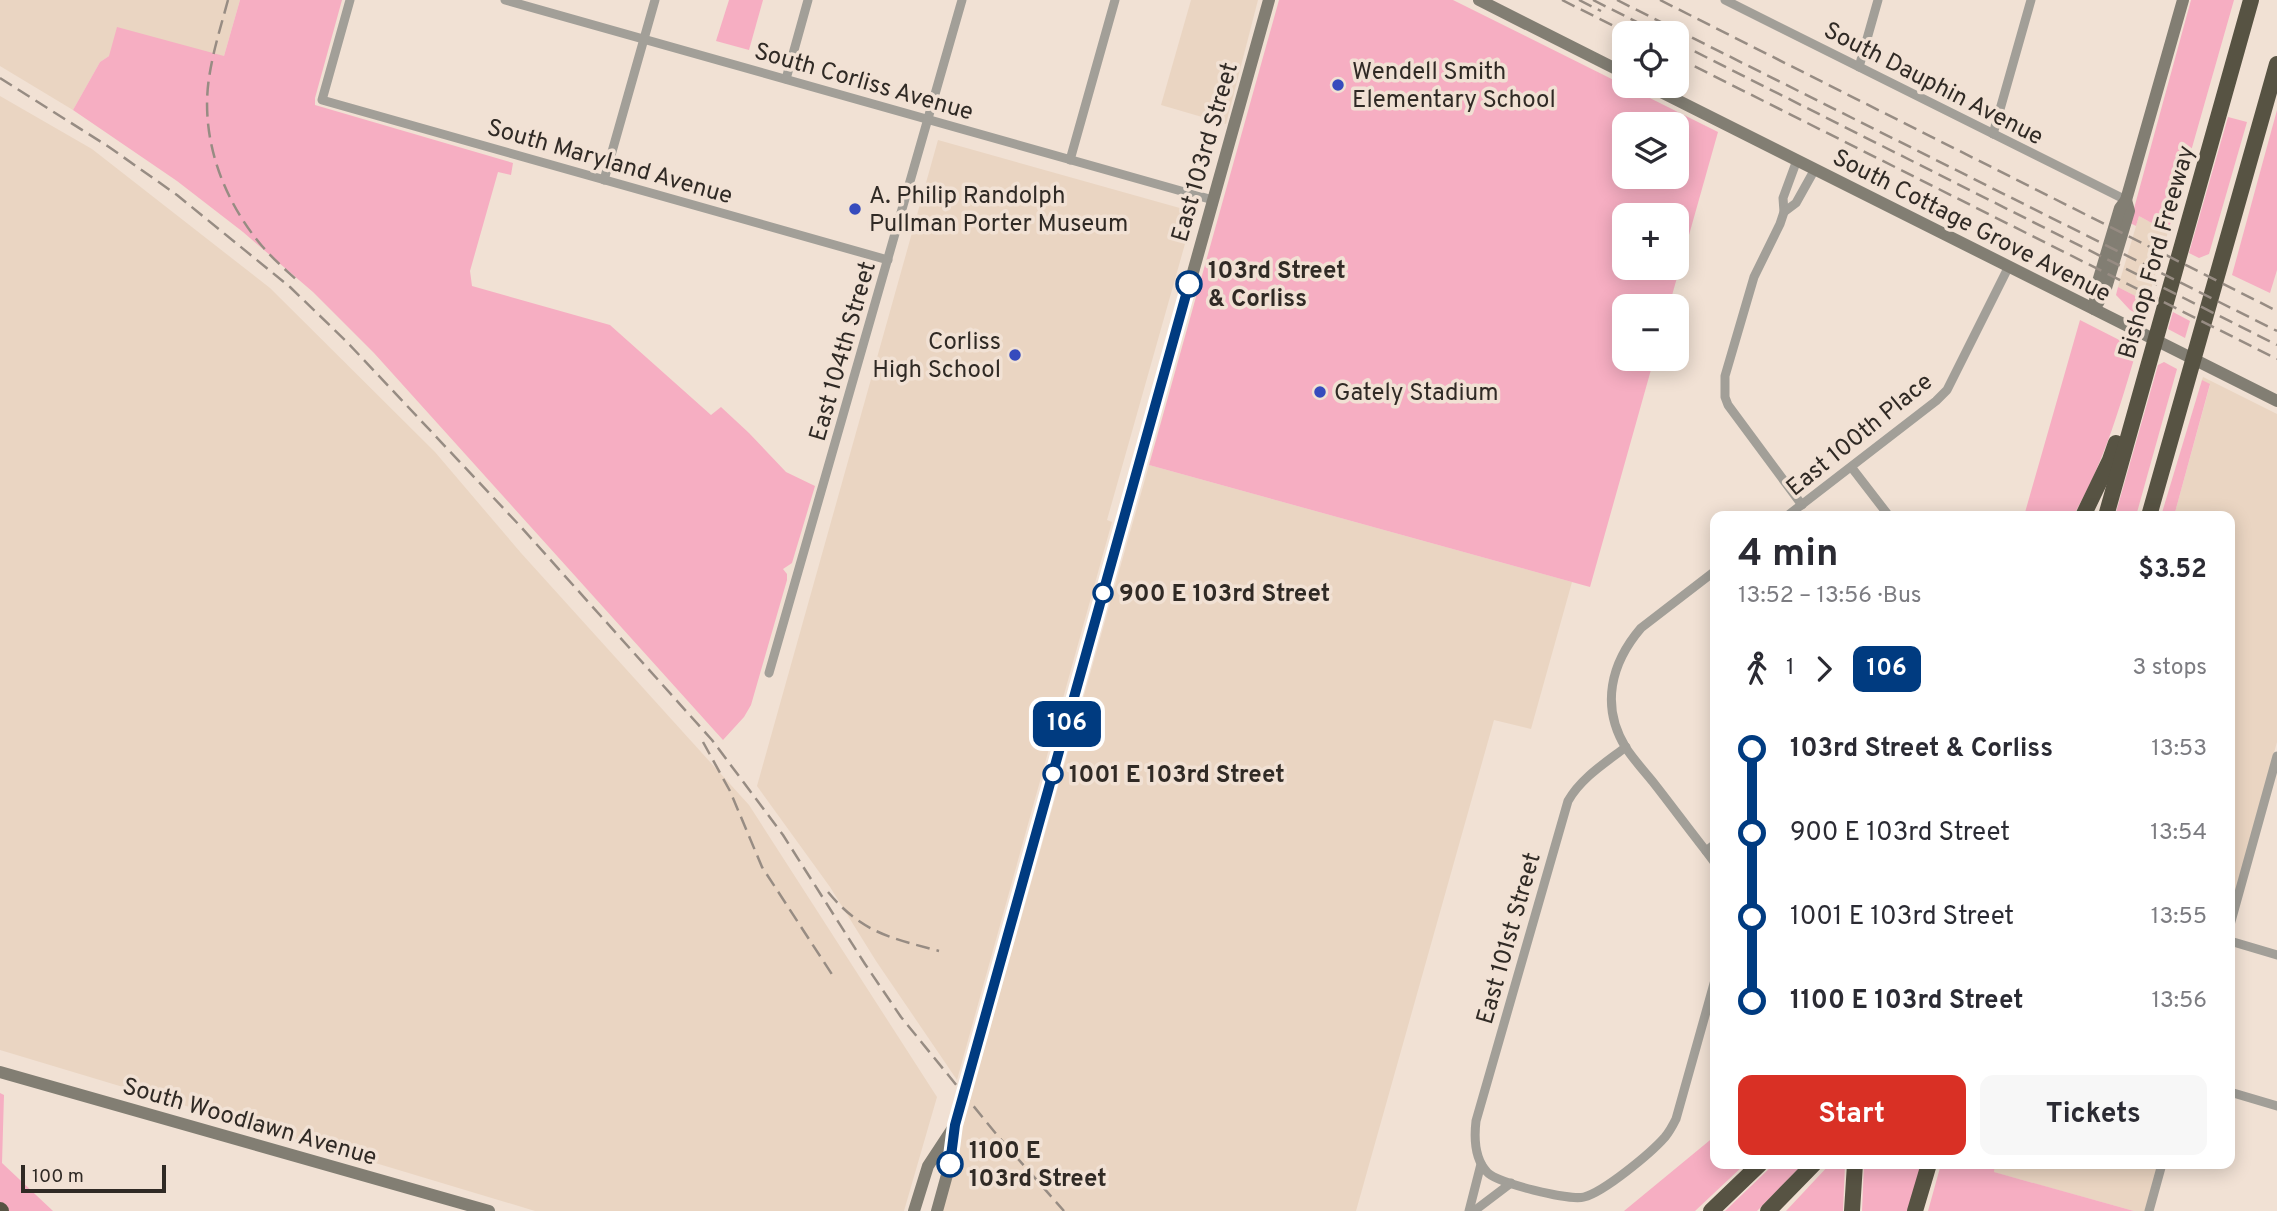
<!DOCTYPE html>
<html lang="en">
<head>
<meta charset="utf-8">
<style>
	:root { --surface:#fff; --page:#f7f7f7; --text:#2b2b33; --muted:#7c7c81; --accent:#d93025 }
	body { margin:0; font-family:Overpass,sans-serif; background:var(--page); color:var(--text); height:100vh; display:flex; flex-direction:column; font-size:26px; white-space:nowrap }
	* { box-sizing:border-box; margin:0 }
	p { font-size:23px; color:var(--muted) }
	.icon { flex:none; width:38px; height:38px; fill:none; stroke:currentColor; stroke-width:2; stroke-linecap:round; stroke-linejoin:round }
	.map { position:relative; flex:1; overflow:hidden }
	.panel { position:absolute; left:1710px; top:511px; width:525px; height:658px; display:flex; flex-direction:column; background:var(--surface); border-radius:14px; box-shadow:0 4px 18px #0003 }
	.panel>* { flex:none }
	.badge { padding:0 14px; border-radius:10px; font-size:24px; line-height:46px }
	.controls { position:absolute; left:1612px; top:21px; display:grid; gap:14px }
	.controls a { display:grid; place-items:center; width:77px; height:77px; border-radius:14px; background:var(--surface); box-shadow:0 4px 18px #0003; font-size:35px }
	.scale { position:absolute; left:21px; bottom:18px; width:145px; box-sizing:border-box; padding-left:7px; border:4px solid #302a25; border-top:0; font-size:19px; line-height:24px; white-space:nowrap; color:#302a25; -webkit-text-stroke:5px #f1e1d4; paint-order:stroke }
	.map>.badge { position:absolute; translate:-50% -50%; box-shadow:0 0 0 4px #fff }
	.legs { display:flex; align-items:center; gap:10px; height:77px; padding:0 28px; font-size:23px }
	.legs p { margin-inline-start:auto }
	.headline { display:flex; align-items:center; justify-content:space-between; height:119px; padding:0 28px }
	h1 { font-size:38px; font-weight:700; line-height:52px }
	.cta { display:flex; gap:14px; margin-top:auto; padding:14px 28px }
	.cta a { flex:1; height:80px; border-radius:14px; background:var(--accent); color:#fff; font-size:28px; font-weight:700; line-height:80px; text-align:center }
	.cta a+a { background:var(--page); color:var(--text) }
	ul { padding:0 28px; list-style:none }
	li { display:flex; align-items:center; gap:24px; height:84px; font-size:26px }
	li i { display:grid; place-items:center; width:10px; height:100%; margin:0 9px; background:currentColor }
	li i::after { content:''; width:18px; height:18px; margin:-9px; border:5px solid; border-radius:50%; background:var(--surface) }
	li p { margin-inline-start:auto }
	li:first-child i { background:linear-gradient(#0000 50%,currentColor 0) }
	li:last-child i { background:linear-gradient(currentColor 50%,#0000 0) }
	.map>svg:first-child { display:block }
	.built { fill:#ead5c2 }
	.green { fill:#f6aec2; fill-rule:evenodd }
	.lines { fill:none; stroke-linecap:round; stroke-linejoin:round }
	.street { stroke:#a29f98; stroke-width:9 }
	.secondary { stroke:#827e73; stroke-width:12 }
	.highway { stroke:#575343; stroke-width:16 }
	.rail { stroke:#978c83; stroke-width:2.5; stroke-dasharray:14 7; stroke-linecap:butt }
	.line-1-casing { stroke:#fff; stroke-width:16 }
	.line-1 { stroke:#003b80; stroke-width:10 }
	.poi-dot { fill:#364bbd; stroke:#f1e1d4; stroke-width:2.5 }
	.stop-1-dot { fill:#fff; stroke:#003b80; stroke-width:3.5 }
	.labels { text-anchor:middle; stroke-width:7; stroke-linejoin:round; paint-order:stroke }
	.poi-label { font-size:24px; fill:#302a25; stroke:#f1e1d4; text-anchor:start }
	.street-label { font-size:24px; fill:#302a25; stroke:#f1e1d4 }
	.stop-label { font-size:24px; font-weight:bold; fill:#302a25; stroke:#f1e1d4; text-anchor:start }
</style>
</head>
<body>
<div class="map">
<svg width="2277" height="1211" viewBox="0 0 2277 1211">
	<rect width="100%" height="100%" fill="#f1e1d4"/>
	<g class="built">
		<path d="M0,0H240L224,56H109L100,62L73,110L0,66Z"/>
		<path d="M1191,0H1258L1226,124L1161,105Z"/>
		<path d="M0,96L92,149L270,288L435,452L521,553L749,805L937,1097L904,1211H535L0,1050Z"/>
		<path d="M938,140L1194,212L1107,520L1112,522L957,1080L876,961L830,887L757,786Z"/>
		<path d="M2139,216L2168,232L2147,302L2118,287Z"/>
		<path d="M2203,377L2277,414V742L2230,912V516H2174L2210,385L2202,380Z"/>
		<path d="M1149,465L1572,582L1531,729L1494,720L1356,1211H942L967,1110Z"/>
		<path d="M1995,1164H2159L2145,1211H2134L1993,1172Z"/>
	</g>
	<g class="green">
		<path d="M240,0H342L315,98V105L513,163L511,175L498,172L470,271L472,286L610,325L711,415L721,407L749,433L786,472L815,486L792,563L783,569L787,574V580L751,705L744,717L723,740L374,353L313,292L243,232L177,181L73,110L100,62L109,56L117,27L224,56Z"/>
		<path d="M729,0H763L749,50L716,41Z"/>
		<path d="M1279,0H1453L1718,132L1669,306H1624V359H1654L1590,587L1149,465ZM1624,124H1676V177H1624ZM1624,215H1676V268H1624Z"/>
		<path d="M2191,0H2234L2168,232L2139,216L2136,226L2130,223Z"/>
		<path d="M2277,110V270L2270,293L2232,275Z"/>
		<path d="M2228,117L2247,122L2209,254L2199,258L2189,253Z"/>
		<path d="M2118,287L2147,302L2143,317L2130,310L2116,295Z"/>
		<path d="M2173,312L2190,321L2185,338L2168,329Z"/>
		<path d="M2080,320L2137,349C2120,406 2104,464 2073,516H2024Z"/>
		<path d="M2164,362L2177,369L2136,516H2115L2158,365Z"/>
		<path d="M2202,380L2210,384L2174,516H2161Z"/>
		<path d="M0,1093L4,1095L2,1163L53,1211H0Z"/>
		<path d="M1715,1136V1164H1745L1695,1211H1624Z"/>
		<path d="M1774,1164H1803L1757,1211H1725Z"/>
		<path d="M1830,1164H1845L1843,1211H1786Z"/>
		<path d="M1864,1164H1923L1910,1211H1862Z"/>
		<path d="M1941,1164H1995L1994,1172L2134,1211H1928Z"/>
	</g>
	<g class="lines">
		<g class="street">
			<path d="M350,0L322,100L888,260"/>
			<path d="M505,0L1213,200"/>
			<path d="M1725,0L2126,200"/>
			<path d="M1859,67L1878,0"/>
			<path d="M786,79L808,0"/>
			<path d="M1993,134L2031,0"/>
			<path d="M1070,160L1115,0"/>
			<path d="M1797,160L1783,198L1784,212L1780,224L1754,277L1725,376V397L1728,405L1802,505"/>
			<path d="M604,180L655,0"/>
			<path d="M1784,212L1796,203L1815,169"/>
			<path d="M1852,468L1889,516"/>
			<path d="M1787,516L1936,401L1947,390L2009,266"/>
			<path d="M769,673L962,0"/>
			<path d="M1626,747C1605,763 1581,778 1568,801L1476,1121C1474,1138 1475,1159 1487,1172C1496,1183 1570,1201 1584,1197C1604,1192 1651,1153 1665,1137C1670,1131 1673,1125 1676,1119L1715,980"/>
			<path d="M1715,844L1706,851L1715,863"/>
			<path d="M1706,851C1688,828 1671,805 1653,782C1644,771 1634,760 1626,748C1600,706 1611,663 1641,628L1715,571"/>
			<path d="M2230,925L2277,756"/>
			<path d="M2230,941L2277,955"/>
			<path d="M2230,1092L2277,1106"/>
			<path d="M1469,1211L1481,1164"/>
			<path d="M1474,1211L1511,1183"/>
			<path d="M2149,1211L2162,1164"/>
		</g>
		<g class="secondary">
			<path d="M1479,0L1624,73"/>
			<path d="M1649,86L2277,401"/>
			<path d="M2098,303L2106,288L2129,211L2126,200"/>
			<path d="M2094,309L2097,285L2120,208L2126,200L2183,0"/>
			<path d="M0,1072L489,1211"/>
			<path d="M914,1211L928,1166L953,1128"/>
			<path d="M937,1211L950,1164L955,1125L1269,0"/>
		</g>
		<g class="highway">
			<path d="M2083,516L2110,460L2116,443"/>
			<path d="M2106,516L2251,0"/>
			<path d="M2149,516L2277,64"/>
			<path d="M0,1210L1,1211"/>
			<path d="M1711,1211L1760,1164"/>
			<path d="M1768,1211L1814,1164"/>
			<path d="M1852,1211L1855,1164"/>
			<path d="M1915,1211L1929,1164"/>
		</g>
		<g class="rail">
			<path d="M228,0C221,26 213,51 209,78C200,138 223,200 262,246C273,259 287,271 300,283"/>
			<path d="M1562,0L1628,33"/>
			<path d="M1579,0L1601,11"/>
			<path d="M1593,0L1659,33"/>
			<path d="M1617,0L2277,331"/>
			<path d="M1660,0L2277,311"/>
			<path d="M1676,42L2277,345"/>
			<path d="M1676,57L2277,359"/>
			<path d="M0,78L109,147L177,195L290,287L347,342L521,527L712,740L783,835L865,964L901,1017L997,1135L1064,1211"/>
			<path d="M703,742L730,791L762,867L835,979"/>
			<path d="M828,892C862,933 891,938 939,951"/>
		</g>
	</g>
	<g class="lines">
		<defs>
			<path id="line-1" d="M950,1164L955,1125L1189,284"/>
		</defs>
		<use href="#line-1" class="line-1-casing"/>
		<use href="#line-1" class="line-1"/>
	</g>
	<g class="poi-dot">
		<circle cx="1338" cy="85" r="7"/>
		<circle cx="855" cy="209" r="7"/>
		<circle cx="1015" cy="355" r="7"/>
		<circle cx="1320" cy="392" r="7"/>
	</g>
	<g class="stop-1-dot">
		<circle cx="1189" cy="284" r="12"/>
		<circle cx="1103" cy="593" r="9"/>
		<circle cx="1053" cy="774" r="9"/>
		<circle cx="950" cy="1164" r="12"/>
	</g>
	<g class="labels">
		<g class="poi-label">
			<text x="1352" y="79">Wendell Smith<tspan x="1352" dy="28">Elementary School</tspan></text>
			<text x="869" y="203">A. Philip Randolph<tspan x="869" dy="28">Pullman Porter Museum</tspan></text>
			<text x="1001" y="349" text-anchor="end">Corliss<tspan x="1001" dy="28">High School</tspan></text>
			<text x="1334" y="400">Gately Stadium</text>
		</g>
		<g class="street-label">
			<text transform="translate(864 81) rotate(16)" y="8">South Corliss Avenue</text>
			<text transform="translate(1934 83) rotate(27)" y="8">South Dauphin Avenue</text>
			<text transform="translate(1204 152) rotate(-74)" y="8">East 103rd Street</text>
			<text transform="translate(610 161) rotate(16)" y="8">South Maryland Avenue</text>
			<text transform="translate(1972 225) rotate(27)" y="8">South Cottage Grove Avenue</text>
			<text transform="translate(2156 252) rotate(-74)" y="8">Bishop Ford Freeway</text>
			<text transform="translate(842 351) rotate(-74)" y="8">East 104th Street</text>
			<text transform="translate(1859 434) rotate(-39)" y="8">East 100th Place</text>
			<text transform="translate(1508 938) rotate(-74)" y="8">East 101st Street</text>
			<text transform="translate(250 1121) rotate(16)" y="8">South Woodlawn Avenue</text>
		</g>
		<g class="stop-label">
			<text x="1208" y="278">103rd Street<tspan x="1208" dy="28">&amp; Corliss</tspan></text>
			<text x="1119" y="601">900 E 103rd Street</text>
			<text x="1069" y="782">1001 E 103rd Street</text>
			<text x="969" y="1158">1100 E<tspan x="969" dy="28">103rd Street</tspan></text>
		</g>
	</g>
</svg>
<div class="controls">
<a><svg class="icon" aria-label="locate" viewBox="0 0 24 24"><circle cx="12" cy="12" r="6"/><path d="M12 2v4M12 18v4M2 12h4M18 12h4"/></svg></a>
<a><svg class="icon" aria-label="layers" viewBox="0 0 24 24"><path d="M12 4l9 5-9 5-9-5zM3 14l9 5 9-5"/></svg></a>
<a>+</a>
<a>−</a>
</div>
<div class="scale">100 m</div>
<b class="badge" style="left:1067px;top:724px;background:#003b80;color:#fff">106</b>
<section class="panel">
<div class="headline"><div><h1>4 min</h1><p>13:52 – 13:56 · Bus</p></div><b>$3.52</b></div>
<div class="legs"><svg class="icon" aria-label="walk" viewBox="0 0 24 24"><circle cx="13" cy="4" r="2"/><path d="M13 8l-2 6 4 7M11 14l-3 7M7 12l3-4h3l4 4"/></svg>1<svg class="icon" aria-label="forward" viewBox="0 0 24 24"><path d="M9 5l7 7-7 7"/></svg><b class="badge" style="background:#003b80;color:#fff">106</b><p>3 stops</p></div>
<ul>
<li><i style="color:#003b80"></i><b>103rd Street &amp; Corliss</b><p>13:53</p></li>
<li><i style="color:#003b80"></i><span>900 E 103rd Street</span><p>13:54</p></li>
<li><i style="color:#003b80"></i><span>1001 E 103rd Street</span><p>13:55</p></li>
<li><i style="color:#003b80"></i><b>1100 E 103rd Street</b><p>13:56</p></li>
</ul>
<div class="cta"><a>Start</a><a>Tickets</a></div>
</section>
</div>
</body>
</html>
